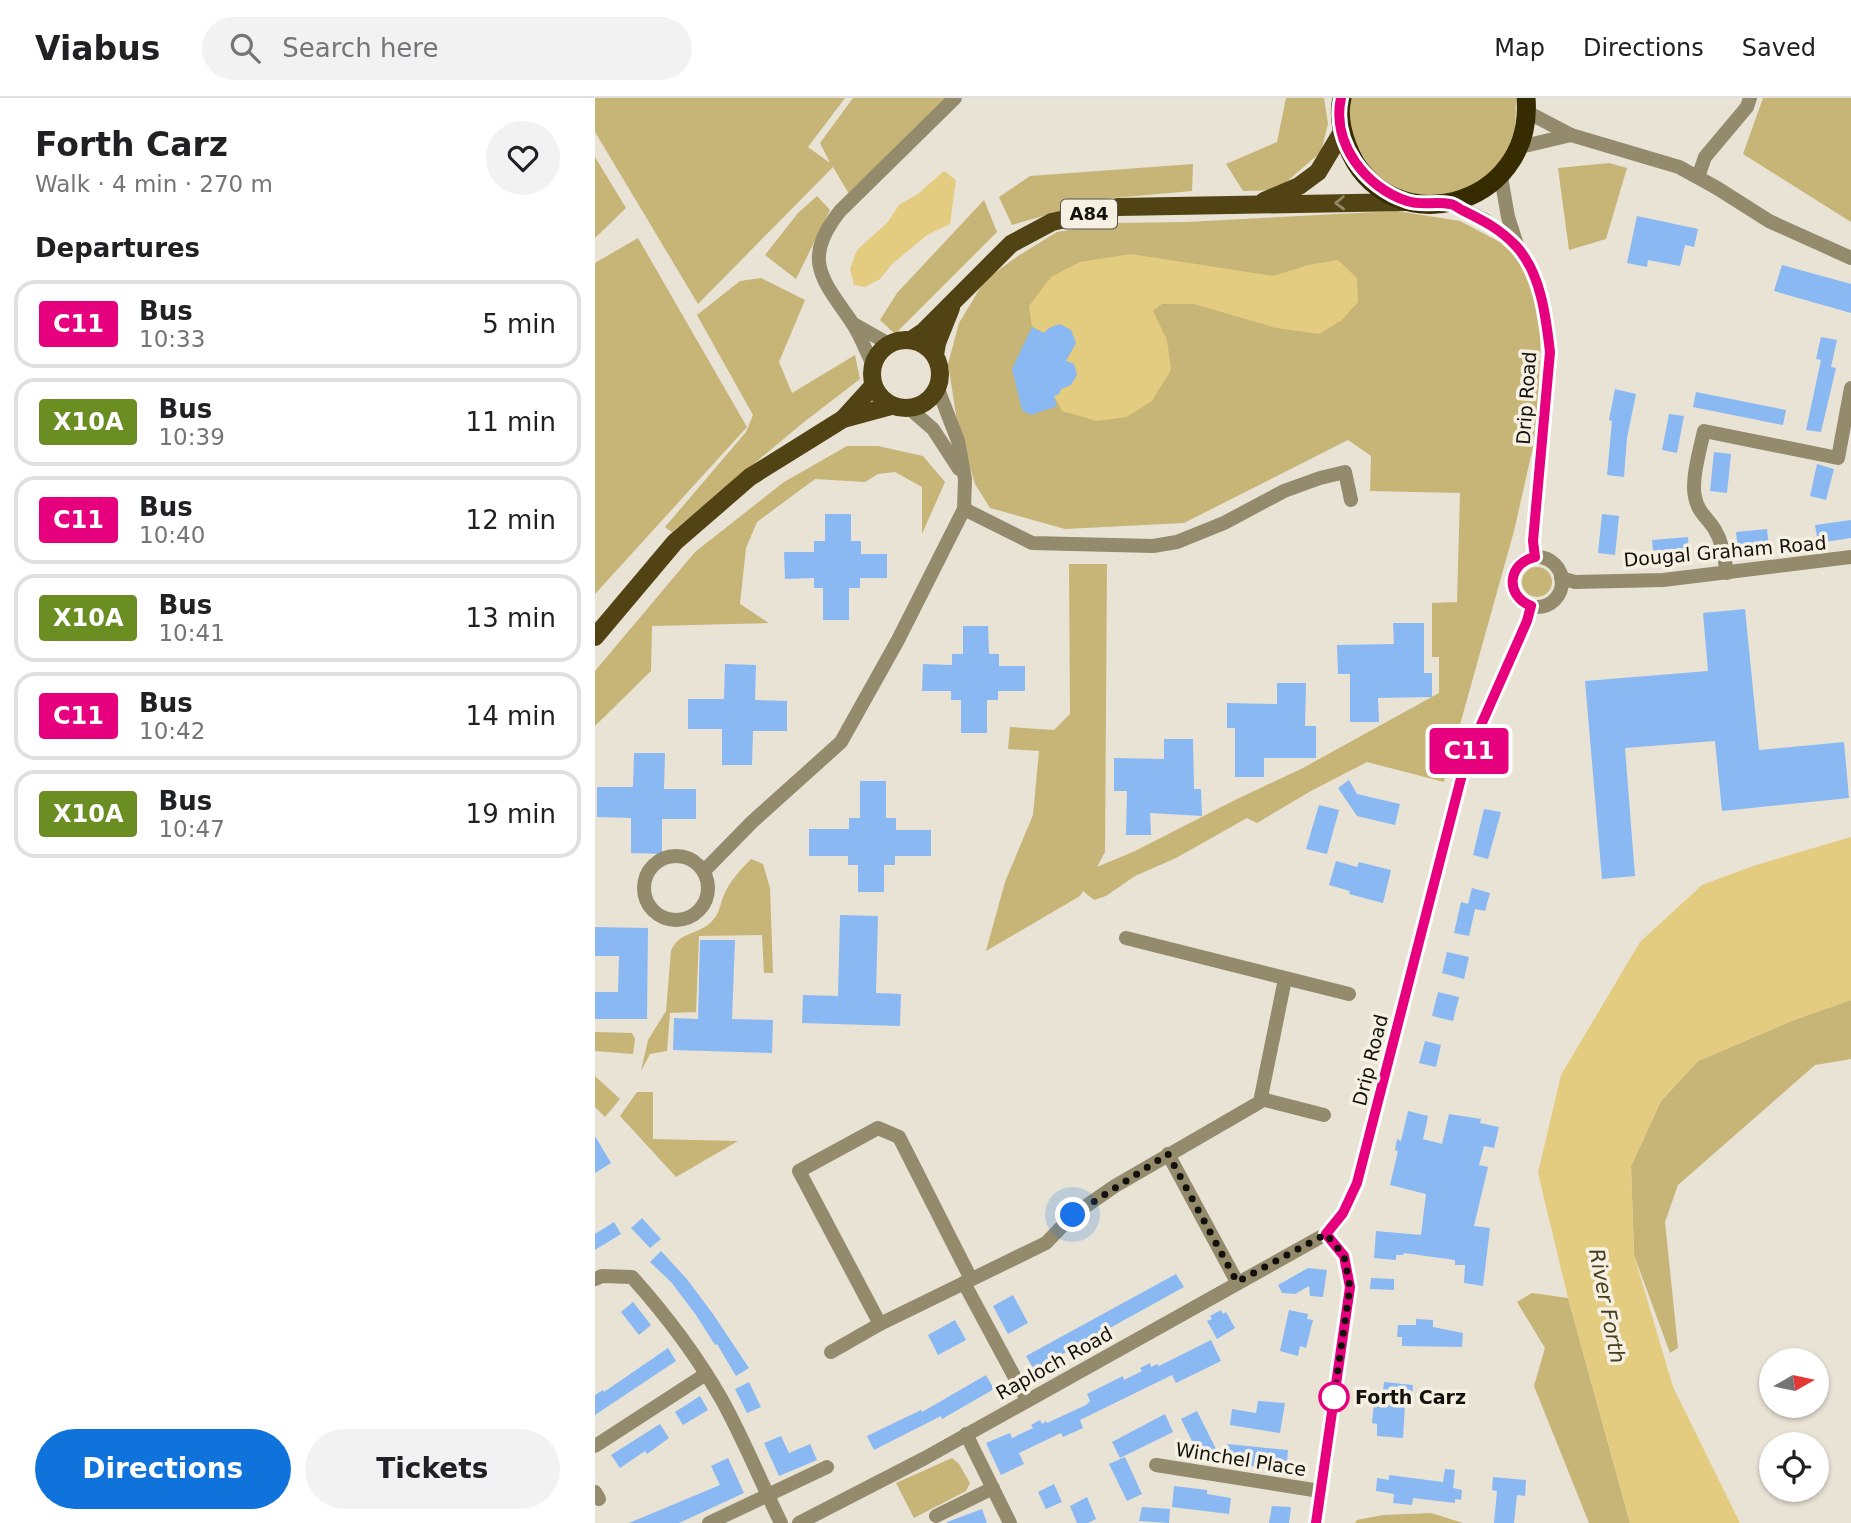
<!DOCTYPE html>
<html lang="en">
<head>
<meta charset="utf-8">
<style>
	:root { --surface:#fff; --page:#f2f2f2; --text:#202124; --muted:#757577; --line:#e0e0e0; --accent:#1073dc }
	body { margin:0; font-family:"DejaVu Sans",sans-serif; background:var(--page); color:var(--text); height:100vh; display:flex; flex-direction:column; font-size:26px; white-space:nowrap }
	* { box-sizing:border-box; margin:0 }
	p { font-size:23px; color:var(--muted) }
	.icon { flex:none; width:38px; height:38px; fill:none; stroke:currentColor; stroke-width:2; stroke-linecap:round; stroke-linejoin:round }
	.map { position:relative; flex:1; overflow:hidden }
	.details { display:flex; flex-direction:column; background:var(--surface); width:595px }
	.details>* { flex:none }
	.badge { padding:0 14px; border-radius:5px; font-size:24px; line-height:46px }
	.needle { width:46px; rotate:81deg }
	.tools { position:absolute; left:1164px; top:1250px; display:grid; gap:14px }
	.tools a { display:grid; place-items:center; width:70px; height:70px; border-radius:50%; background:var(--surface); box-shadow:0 2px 5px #0004; font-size:35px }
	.you { position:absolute; width:35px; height:35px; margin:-18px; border:5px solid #fff; border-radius:50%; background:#1a73e8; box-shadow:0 0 0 10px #1a73e833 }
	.map>.badge { position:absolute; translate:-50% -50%; box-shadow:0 0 0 4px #fff }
	h2 { padding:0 35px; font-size:26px; line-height:63px }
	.round { display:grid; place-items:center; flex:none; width:74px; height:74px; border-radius:37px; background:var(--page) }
	.summary { display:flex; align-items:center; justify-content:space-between; height:119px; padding:0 35px }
	h1 { font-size:33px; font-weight:600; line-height:52px }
	.action { display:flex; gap:14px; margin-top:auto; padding:14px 35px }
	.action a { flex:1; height:80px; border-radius:42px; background:var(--accent); color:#fff; font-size:28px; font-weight:600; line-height:80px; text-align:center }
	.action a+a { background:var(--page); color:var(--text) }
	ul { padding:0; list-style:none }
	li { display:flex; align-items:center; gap:21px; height:88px; margin:0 14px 10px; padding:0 21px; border:4px solid var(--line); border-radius:21px }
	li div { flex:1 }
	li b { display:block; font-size:26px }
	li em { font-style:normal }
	li .badge { min-width:77px; font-weight:700; text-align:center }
	header { display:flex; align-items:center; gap:42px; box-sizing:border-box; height:98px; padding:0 35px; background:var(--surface); border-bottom:2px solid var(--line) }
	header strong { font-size:33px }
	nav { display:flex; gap:38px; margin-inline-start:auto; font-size:24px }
	.search { width:490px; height:63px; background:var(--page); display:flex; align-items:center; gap:18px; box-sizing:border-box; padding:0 24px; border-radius:38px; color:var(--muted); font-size:26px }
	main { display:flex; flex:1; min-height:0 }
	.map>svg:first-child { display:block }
	.green { fill:#c7b477 }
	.water { fill:#e3cb7f }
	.building { fill:#8ab8f3 }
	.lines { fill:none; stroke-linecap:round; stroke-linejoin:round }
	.minor { stroke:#948a6c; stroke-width:14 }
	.major { stroke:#514313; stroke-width:18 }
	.highway { stroke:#372b01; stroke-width:19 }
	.oneway { stroke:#938866 }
	.line-casing { stroke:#fff; stroke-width:16 }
	.line { stroke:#e6007e; stroke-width:10 }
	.walk { stroke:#12110c; stroke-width:7; stroke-dasharray:0 12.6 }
	.stop-dot { fill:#fff; stroke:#e6007e; stroke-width:3.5 }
	.labels { text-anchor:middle; stroke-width:7; stroke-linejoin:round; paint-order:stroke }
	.shield { fill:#f5f0e2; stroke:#56544c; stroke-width:2 }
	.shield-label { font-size:18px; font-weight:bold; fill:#12110c }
	.street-label { font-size:19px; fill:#12110c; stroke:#f5f0e2 }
	.stop-label { font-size:19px; font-weight:bold; fill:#12110c; stroke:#f5f0e2; text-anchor:start }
	.water-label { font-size:21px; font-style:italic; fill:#493e1d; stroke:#f5f0e2 }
</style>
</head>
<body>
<header>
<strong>Viabus</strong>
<div class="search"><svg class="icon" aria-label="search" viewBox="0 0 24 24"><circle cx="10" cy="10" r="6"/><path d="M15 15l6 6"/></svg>Search here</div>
<nav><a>Map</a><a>Directions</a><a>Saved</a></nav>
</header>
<main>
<section class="details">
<div class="summary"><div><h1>Forth Carz</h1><p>Walk · 4 min · 270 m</p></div><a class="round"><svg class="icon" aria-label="heart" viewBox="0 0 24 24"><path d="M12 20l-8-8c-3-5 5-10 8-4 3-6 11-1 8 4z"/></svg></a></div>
<h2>Departures</h2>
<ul>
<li><span class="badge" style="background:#e6007e;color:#fff">C11</span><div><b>Bus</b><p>10:33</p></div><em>5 min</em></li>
<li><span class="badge" style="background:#6b8e23;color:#fff">X10A</span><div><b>Bus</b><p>10:39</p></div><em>11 min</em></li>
<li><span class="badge" style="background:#e6007e;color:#fff">C11</span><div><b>Bus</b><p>10:40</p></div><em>12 min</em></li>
<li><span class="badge" style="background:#6b8e23;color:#fff">X10A</span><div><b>Bus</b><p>10:41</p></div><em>13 min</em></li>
<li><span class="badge" style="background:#e6007e;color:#fff">C11</span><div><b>Bus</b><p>10:42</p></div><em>14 min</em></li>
<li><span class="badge" style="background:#6b8e23;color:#fff">X10A</span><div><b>Bus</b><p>10:47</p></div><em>19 min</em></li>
</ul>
<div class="action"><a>Directions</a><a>Tickets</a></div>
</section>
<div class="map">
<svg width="1256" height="1425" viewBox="0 0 1256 1425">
	<rect width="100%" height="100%" fill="#e8e3d5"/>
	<g class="green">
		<path d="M0,0H250L213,49L235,65L225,45L258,0H352L254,96L238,69L103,206L0,34Z"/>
		<path d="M691,0H729L733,26L726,54L682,92L648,93L631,66L682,44Z"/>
		<path d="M754,0H921L920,43L907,67L862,98L807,96L783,82L754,35Z"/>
		<path d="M1168,0H1256V124L1148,56Z"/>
		<path d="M0,59L31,110L0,140Z"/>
		<path d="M1014,65L1032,70L1011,141L974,152L963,70Z"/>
		<path d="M598,66L597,93L507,101L417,127L404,99L435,78Z"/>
		<path d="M222,98L235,112L201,181L170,157L203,115Z"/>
		<path d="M389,102L402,134L300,236L285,222L302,195Z"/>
		<path d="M802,113L865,123L918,151L938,189L946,232L942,331L919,433L849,684L772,664L716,693L662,725L652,720L581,760L540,778L511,798L499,802L488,793L485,798L391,853L410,784L438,717L444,653L413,651L415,629L459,632L475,616L474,466H512L510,754L502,769L540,753L640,702L706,671L844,595V559H837V505L862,504L865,395L775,393L776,358L753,342L589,425L470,431L395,410L380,386L363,329L353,266L364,225L390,182L423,158L462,134L519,125L591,124Z"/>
		<path d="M43,140L152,329L0,496V165Z"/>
		<path d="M166,180L210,202L184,264L197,295L260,257L265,281L209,324L77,434L70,429L151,334L158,317L102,217L145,183Z"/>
		<path d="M252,348H283L328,358L350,384L327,436V389L300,374L283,376L270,384L220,381L162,424L151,450L145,506L174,525L57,528L56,573L0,628V573L100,454L189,384Z"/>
		<circle cx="942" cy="484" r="15"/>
		<path d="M156,761L168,766L175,790L178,875H169L167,837L104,838L101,914L75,915L72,953L55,956L46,973L53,942L71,913L76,853C84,834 99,838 114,826C125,817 124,808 129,797C134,784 146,771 156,761Z"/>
		<path d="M1256,902V961L1220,967L1083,1087L1070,1124L1083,1250L1075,1255L1039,1157L1036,1068L1066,1003L1103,963L1199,922Z"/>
		<path d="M0,934L37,935L40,941L38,956L0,953Z"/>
		<path d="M0,978L25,1001L10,1019L0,1009Z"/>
		<path d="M42,994H58V1041L143,1043L81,1079L25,1018Z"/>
		<path d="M937,1195L973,1200L1035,1425H994L939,1288L950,1250L922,1204Z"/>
		<path d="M357,1360L364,1366L375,1385L371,1393L319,1420L301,1385Z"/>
		<path d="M836,1415L868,1425H760L762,1422L788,1417Z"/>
	</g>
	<g class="water">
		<path d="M349,73L361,82L355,126L332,137L297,166L285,181L270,189L259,187L255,171L262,152L292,125L304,107L323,96Z"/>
		<path d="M536,156L678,178L713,167L743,162L762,180L763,204L747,222L724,236L681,230L599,206H567L558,213L572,242L576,272L557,303L532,319L502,323L467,313L459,298L464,296L466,291L476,287L482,277L479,266L468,262L475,255L481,245L476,232L465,226L454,230L449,235L437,229L434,208L456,179L485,164Z"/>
		<path d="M1256,739V902L1199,922L1103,963L1066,1003L1036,1068L1039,1157L1078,1289L1145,1425H1035L973,1200L943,1075L966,977L1045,844L1107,787L1158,768Z"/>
	</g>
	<g class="building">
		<path d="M1042,118L1103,131L1099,149L1090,147L1085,168L1053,162L1052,169L1032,165Z"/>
		<path d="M1187,167L1256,186V215L1179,193Z"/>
		<path d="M465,226L476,232L481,245L471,263L479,266L482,277L476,287L466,291L464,296L459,298L462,308L436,317L427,312L417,271L437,229L449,235L454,230Z"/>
		<path d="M1226,239L1242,242L1236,269L1241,270L1226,334L1211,332L1226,262L1221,261Z"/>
		<path d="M1020,291L1041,296L1032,340L1029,379L1012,377L1017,323L1014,322Z"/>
		<path d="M1101,294L1191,312L1188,327L1098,309Z"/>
		<path d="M1074,316L1089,318L1082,355L1067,352Z"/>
		<path d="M1119,354L1136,356L1132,395L1115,393Z"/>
		<path d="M1222,366L1239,371L1231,402L1215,398Z"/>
		<path d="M230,416H256V443H266V456H292V480H265V490H254V522H228V490H219V480L190,481L189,454H219V443H230Z"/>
		<path d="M1007,416L1024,418L1020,457L1003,455Z"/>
		<path d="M1256,422V440L1223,445L1220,427Z"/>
		<path d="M1172,431L1174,449L1143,452L1141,434Z"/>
		<path d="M1093,439L1094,457L1059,461L1057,442Z"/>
		<path d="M1150,511L1164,652L1249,644L1254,700L1127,713L1120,643L1030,650L1040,778L1007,781L990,583L1113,573L1108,515Z"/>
		<path d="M798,525H829V575H837V599L783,600L784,624H755V576H743L742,547L799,546Z"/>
		<path d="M368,528H393L394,556H404V568H430V593H403V602H392V635H366V602H356V593H327L328,566L357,567V556H368Z"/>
		<path d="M130,566L161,567L160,602L192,603V633H158L157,667H127V631H93V601H129Z"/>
		<path d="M682,585H711L710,628H721V660H669V679H640V630H632V605L682,606Z"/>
		<path d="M569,641H598L599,691H606L607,718L555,715L556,737H531L532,693H519V660L569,661Z"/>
		<path d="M39,655H70L69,691H101V721H67V756L36,755V720L2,719V689H38Z"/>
		<path d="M754,682L762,696L805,706L800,727L762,718L743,690Z"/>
		<path d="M265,683H291V720H301V732H336V758H300V767H289V794H263V767H253V758H214V731H254V720H265Z"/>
		<path d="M724,707L744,712L732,756L711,751Z"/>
		<path d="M889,711L906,714L893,761L878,757Z"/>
		<path d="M741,763L762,769L764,764L796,772L788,805L754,796L755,793L734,787Z"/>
		<path d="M877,790L895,795L890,813L880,811L874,838L859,835L866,804L873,806Z"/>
		<path d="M245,817L283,818L281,895L306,896L305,928L207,925L208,897L243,898Z"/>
		<path d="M0,829L53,830L52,921H0V894H23L24,858H0Z"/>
		<path d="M105,842H140L137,921L178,922L177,955L78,952L79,920L103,921Z"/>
		<path d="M852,854L874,859L869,881L847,875Z"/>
		<path d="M843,894L864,899L858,923L837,918Z"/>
		<path d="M830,943L846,947L841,969L824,965Z"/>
		<path d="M813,1013L833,1018L828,1041L847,1046L854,1016L886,1021L885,1025L904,1029L899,1050L889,1048L884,1067L893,1069L879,1128L895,1130L888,1188L869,1185L870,1167H860V1162L809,1155L808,1157H801V1162L779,1160L781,1133L826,1137L831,1096L795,1087L803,1053L800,1052L802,1041L806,1043Z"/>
		<path d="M0,1038L16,1065L0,1075Z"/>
		<path d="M47,1120L66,1141L55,1150L36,1130Z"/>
		<path d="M19,1124L26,1136L0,1152V1136Z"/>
		<path d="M66,1153L91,1180L118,1216L154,1270L141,1278L122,1246L120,1247L101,1217L76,1184L55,1164Z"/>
		<path d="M713,1170L732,1172L728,1199L715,1198L714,1188L700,1196L687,1195L683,1187Z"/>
		<path d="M581,1176L589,1189L439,1272L431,1258Z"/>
		<path d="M776,1180L799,1181V1192L775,1191Z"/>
		<path d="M418,1197L433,1225L413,1236L398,1208Z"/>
		<path d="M38,1204L56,1227L44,1237L26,1214Z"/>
		<path d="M626,1212L628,1216L631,1214L640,1230L622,1241L612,1223L617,1221L615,1218Z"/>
		<path d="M694,1212L713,1216L712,1221L718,1222L711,1250L705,1248L703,1258L685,1253Z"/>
		<path d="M821,1221L838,1222V1229L868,1235L867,1249L807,1248V1239H802L803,1227H821Z"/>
		<path d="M360,1222L371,1242L343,1257L333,1237Z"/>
		<path d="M616,1242L626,1263L581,1285L577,1277L485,1322L488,1330L468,1339L466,1335L424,1355L429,1366L406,1377L391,1345L415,1335L417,1340L438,1330L436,1327L445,1322L447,1326L451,1323L452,1325L491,1307L495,1303L492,1296L528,1278L529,1282L547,1273L545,1270L555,1265L556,1269L562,1266L564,1268Z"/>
		<path d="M73,1250L81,1263L0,1317V1297L8,1292L9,1294Z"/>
		<path d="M391,1277L399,1291L347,1321L346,1318L279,1352L272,1338L326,1312L327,1314Z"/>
		<path d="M154,1284L166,1309L152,1315L140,1291Z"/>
		<path d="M789,1284L818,1287L817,1300L814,1299V1307L810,1306L808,1340L782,1338V1326L777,1325L780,1292L788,1293Z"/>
		<path d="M105,1298L113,1312L88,1327L80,1314Z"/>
		<path d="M663,1303L690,1305L685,1335L635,1327L637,1311L661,1315Z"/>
		<path d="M602,1313L623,1355L607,1363L586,1321Z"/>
		<path d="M570,1316L578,1334L525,1360L517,1344Z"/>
		<path d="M65,1326L74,1340L52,1356L50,1353L25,1370L16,1357Z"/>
		<path d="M186,1338L194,1355L215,1346L222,1362L184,1378L169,1345Z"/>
		<path d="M633,1346L693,1352L691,1378L673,1375L674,1370L630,1365Z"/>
		<path d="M530,1359L547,1396L532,1403L514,1366Z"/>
		<path d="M133,1360L149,1395L84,1425H34L125,1387L116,1368Z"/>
		<path d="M850,1371L860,1372L858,1390L867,1392L866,1402L860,1401V1405L818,1400L817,1407L798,1405L799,1396L781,1393L782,1380L794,1382V1377L848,1384Z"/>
		<path d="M898,1379L931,1382L930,1398L922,1397L919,1425H899L902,1393L897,1392Z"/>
		<path d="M459,1386L467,1404L451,1411L443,1394Z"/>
		<path d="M579,1388L612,1392V1396L636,1400L634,1416L577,1409Z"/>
		<path d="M492,1399L501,1421L493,1425H482L475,1408Z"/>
		<path d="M677,1408L696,1409L694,1425H674Z"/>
		<path d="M547,1409L575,1411L574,1425L544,1423Z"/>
		<path d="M387,1411L392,1425H352V1424Z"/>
	</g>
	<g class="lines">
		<g class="minor">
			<path d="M932,14L976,37L1084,69L1122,90L1174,123L1256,160"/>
			<path d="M925,49L976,37"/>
			<path d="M906,79L913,119L923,150L941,180L952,225L955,254L938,443L940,459"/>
			<path d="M1103,79L1110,59L1152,9L1155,0"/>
			<path d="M855,105L890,122L922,149"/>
			<path d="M257,225L294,246"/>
			<path d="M278,267C271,253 265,236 256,223C226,180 207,161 245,113L360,0"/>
			<path d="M315,311L338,331L364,371"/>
			<path d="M369,411L437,445L558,448L582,444L629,425L689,393L725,380L750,374L756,402"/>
			<circle cx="942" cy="484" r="25"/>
			<path d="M1132,475C1129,460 1128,445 1120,432C1113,420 1103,415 1100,399C1096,382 1105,351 1109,333L1243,360L1256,290"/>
			<path d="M966,480L980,484L1068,482L1256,459"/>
			<circle cx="81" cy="790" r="32"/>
			<path d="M109,773L157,724L246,644L303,542L369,411L370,381L363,343L343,291"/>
			<path d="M531,840L754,896"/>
			<path d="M666,1001L729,1017"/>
			<path d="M573,1056L642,1184"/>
			<path d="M0,1181L7,1178L37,1179C71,1217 102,1258 127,1302C149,1342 166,1384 186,1425"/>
			<path d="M376,1181L304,1039L283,1030L204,1073L285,1226L451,1145L478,1117L520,1088L665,1004L690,881"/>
			<path d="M369,1185L432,1302"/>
			<path d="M236,1254L285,1226"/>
			<path d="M371,1336L415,1425"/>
			<path d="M0,1348L111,1276"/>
			<path d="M561,1367L725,1393"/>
			<path d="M0,1394L4,1401"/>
			<path d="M341,1418L398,1390"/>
			<path d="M114,1425L232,1369"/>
			<path d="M204,1425L330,1360L731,1136L749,1115L762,1085L871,661L932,523L936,508"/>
			<path d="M721,1425L755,1189L749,1158L731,1136"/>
		</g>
		<g class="major">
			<path d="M669,103L704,88L723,74L747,34"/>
			<circle cx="311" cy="276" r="34"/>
			<path d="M316,242L328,234L416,146L457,124L523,109L813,104"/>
			<path d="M340,257L342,245L356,210"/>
			<path d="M248,321L278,288"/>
			<path d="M0,539L80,444L155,379L248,321L296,308"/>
		</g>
		<path class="highway" d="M747,0C743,16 746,31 752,47C790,148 940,112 931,0"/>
	</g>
	<defs><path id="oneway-chevron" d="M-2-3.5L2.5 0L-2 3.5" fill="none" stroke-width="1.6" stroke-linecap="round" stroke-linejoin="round" transform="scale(1.75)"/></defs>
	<use class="oneway" href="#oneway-chevron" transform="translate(745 105) rotate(178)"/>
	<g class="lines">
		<defs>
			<path id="line" d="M721,1425L755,1189L749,1158L731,1136L748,1115L762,1085L871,661L932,523L936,508C909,497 913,465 940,459L938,443L955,254C951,219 946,175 921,148C905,131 889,123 869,113C864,111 859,106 855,106C840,103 827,108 812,103C771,90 736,45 746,0"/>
		</defs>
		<use href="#line" class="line-casing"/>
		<use href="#line" class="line"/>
		<path class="walk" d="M478,1117L573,1056L642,1184L731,1136L749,1158L755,1189L739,1299"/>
	</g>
	<circle class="stop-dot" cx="739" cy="1299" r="14"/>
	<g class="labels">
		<rect class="shield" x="466" y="101.5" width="56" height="29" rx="5"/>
		<g class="shield-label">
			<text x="494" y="122">A84</text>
		</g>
		<g class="street-label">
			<text transform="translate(931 300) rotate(-86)" y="7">Drip Road</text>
			<text transform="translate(1130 453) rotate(-5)" y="7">Dougal Graham Road</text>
			<text transform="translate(775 962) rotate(-76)" y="7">Drip Road</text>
			<text transform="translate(459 1265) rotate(-29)" y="7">Raploch Road</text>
			<text transform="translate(646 1361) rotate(9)" y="7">Winchel Place</text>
		</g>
		<g class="stop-label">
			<text x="760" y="1306">Forth Carz</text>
		</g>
		<g class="water-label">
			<text transform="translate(1012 1208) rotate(79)" y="7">River Forth</text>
		</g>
	</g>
</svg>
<div class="tools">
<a><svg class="needle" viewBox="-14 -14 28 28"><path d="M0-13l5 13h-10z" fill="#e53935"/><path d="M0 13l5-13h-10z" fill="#757577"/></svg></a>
<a><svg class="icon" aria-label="locate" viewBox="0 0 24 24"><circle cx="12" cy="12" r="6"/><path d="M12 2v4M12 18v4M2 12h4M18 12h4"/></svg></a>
</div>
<div class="you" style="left:478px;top:1117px"></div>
<b class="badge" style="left:874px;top:653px;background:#e6007e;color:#fff">C11</b>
</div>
</main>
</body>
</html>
